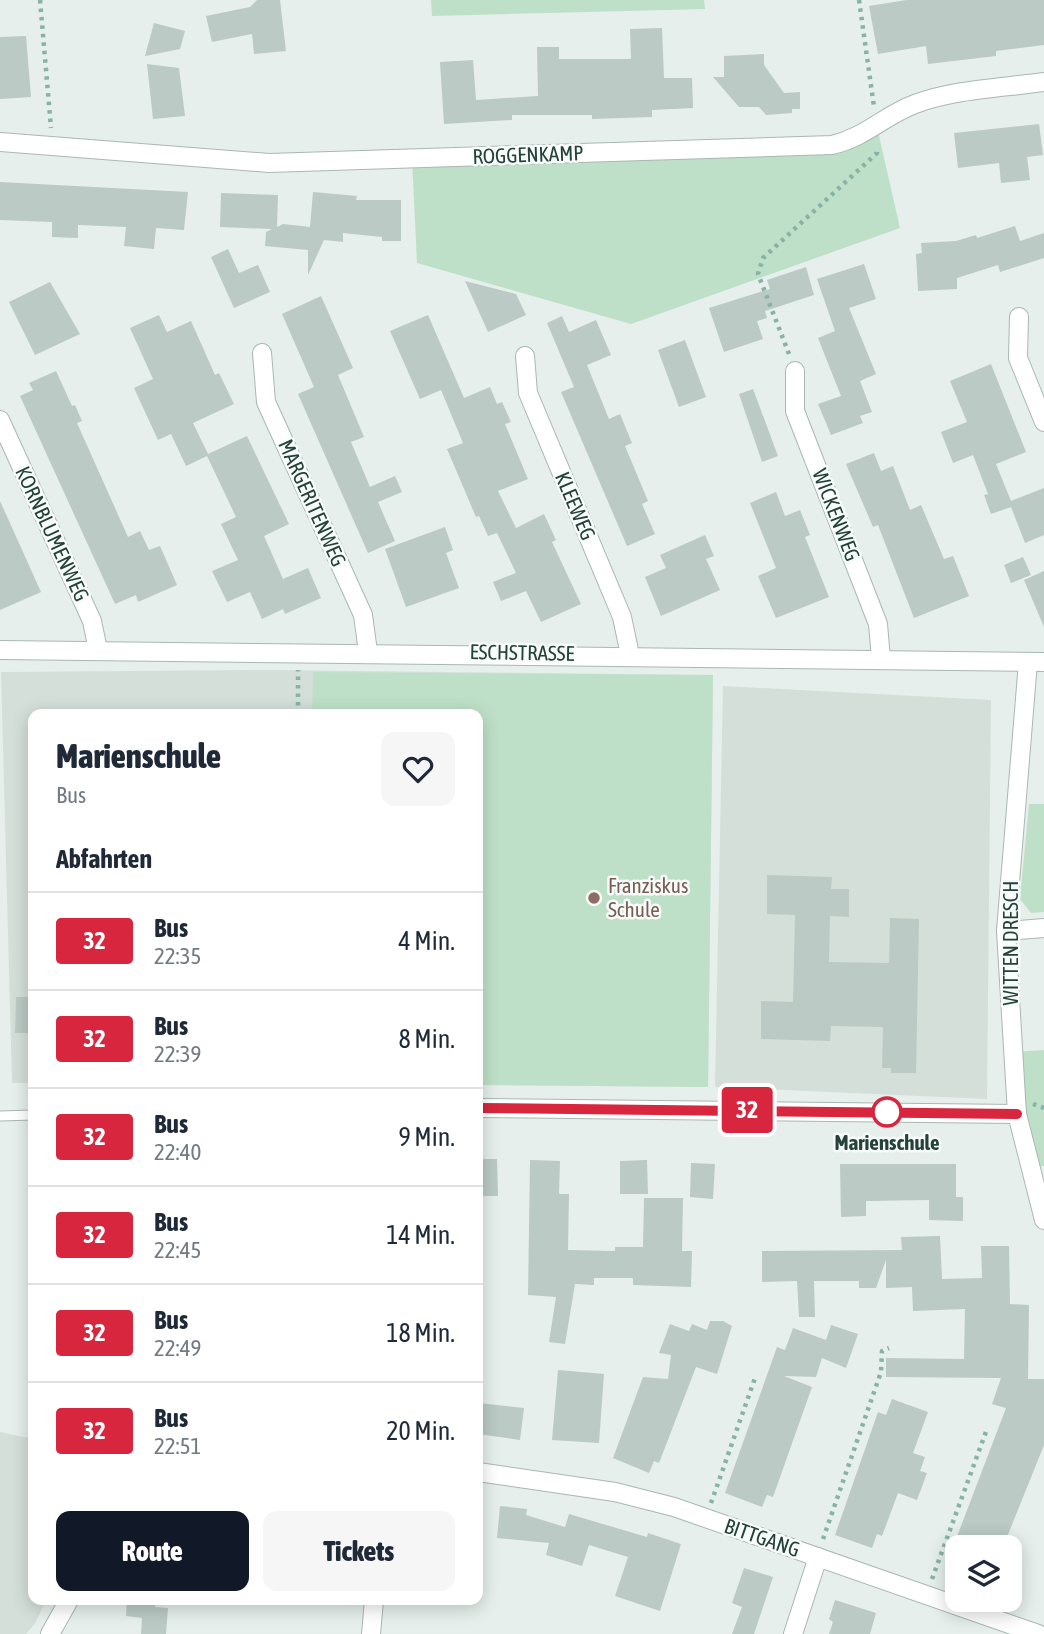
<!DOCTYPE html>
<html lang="de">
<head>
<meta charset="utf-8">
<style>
	:root { --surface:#fff; --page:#f6f6f7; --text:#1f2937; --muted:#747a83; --line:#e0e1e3; --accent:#111827 }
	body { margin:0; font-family:"Asap Condensed",sans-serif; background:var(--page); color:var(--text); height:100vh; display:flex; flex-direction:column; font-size:26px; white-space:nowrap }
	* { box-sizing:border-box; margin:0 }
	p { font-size:23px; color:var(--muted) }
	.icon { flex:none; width:38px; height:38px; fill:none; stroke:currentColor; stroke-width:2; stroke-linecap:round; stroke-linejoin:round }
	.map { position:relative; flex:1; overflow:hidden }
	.sheet { position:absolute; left:28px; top:709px; width:455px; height:896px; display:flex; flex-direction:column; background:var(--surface); border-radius:14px; box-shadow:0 4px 18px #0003 }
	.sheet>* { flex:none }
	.badge { padding:0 14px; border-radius:5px; font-size:24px; line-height:46px }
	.buttons { position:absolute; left:945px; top:1535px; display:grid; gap:14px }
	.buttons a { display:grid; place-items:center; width:77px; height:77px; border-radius:14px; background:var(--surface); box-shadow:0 4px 18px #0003; font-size:35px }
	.map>.badge { position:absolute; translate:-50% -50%; box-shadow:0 0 0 4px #fff }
	h2 { padding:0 28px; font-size:26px; line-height:63px }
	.round { display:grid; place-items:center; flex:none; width:74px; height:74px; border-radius:14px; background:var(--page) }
	.headline { display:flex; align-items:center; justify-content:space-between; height:119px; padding:0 28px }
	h1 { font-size:33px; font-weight:800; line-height:52px }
	.primary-button { display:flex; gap:14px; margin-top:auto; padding:14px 28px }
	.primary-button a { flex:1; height:80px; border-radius:14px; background:var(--accent); color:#fff; font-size:28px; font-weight:800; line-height:80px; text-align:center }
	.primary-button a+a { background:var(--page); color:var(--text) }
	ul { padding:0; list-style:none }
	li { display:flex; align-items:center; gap:21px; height:98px; padding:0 28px; border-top:2px solid var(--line) }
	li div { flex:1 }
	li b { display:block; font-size:26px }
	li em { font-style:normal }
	li .badge { min-width:77px; font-weight:700; text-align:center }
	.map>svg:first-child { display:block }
	.built { fill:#d4dfda }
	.green { fill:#bfe0c8 }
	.building { fill:#bbcac4 }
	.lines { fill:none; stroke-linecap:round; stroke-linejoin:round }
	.service-casing { stroke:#a8b8b2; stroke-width:11 }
	.minor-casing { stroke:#a8b8b2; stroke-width:20 }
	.path { stroke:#86b3a5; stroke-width:4.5; stroke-dasharray:3.5 5; stroke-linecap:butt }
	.service { stroke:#fff; stroke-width:9 }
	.minor { stroke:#fff; stroke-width:18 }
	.line-casing { stroke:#fff; stroke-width:16 }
	.line { stroke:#d7263d; stroke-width:10 }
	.education-dot { fill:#8d6e63; stroke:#f7fbf9; stroke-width:2.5 }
	.stop-dot { fill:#fff; stroke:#d7263d; stroke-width:3.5 }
	.labels { text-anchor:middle; stroke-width:5; stroke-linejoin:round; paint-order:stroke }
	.street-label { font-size:21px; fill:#24423a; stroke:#f7fbf9 }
	.education-label { font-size:21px; fill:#785e54; stroke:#f7fbf9; text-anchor:start }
	.stop-label { font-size:21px; font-weight:bold; fill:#24423a; stroke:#f7fbf9 }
</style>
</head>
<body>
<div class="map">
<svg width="1044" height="1634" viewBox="0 0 1044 1634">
	<rect width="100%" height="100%" fill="#e6efeb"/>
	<g class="built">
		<path d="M270,670L713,675L708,1087L478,1085V714H33V1083H12L1,672Z"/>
		<path d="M723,686L991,700L987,1099L715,1087Z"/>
		<path d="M0,1432L33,1439V1600H46L36,1622L26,1634H0Z"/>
	</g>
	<g class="green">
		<path d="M431,0H704L705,9L432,16Z"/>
		<path d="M877,127L900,228L631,324L417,263L412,159L832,145Z"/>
		<path d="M313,672L713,675L708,1087L478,1085V714H312Z"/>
		<path d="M1029,804H1044V912L1031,913L1020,899Z"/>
		<path d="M1044,1050V1166L1031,1168L1012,1052Z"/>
	</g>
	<g class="building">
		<path d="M257,0H280L286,51L254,54L252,34L212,42L206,16L250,7Z"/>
		<path d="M907,0H1044V45L996,51V56L928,64L926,46L878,54L869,6Z"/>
		<path d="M154,23L185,31L180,49L145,56Z"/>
		<path d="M662,28L664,78H692L693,108L652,110V117L592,119V115H512V120L444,124L440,62L473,60L476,100L538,96L537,47H559V59H631L630,29Z"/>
		<path d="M26,36L31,97L0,99V37Z"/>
		<path d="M764,54V65L784,93L800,92V109H792V113L766,115L759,107H739L713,77H724V56Z"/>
		<path d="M147,64L179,68L185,116L153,119Z"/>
		<path d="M1039,124L1043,155L1027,157L1030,180L1001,183L999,163L958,168L954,133Z"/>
		<path d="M0,182L188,192L184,230L156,228L154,249L124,246L126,227L78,225V238L52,237V222L0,220Z"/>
		<path d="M313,192L357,196L356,200H401V241H382V237L343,233V242L324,240L308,275V250L265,246L266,232L272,229L220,227L221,193L278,195L277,227L283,224L310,227Z"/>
		<path d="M1015,226L1020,241L1044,233V258L1000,272L998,265L957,278V289L918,291L916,254L922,253L921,243L956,241L976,235L977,238Z"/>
		<path d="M228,249L239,273L258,265L270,292L234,308L211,257Z"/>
		<path d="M864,264L876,299L849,308L876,374L860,381L872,412L860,416L863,423L831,435L818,404L841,396L818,338L835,331L817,279Z"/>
		<path d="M806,267L814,295L765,311L767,318L757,321L763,339L724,352L709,308L770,289L767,280Z"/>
		<path d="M465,281L516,294L526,315L488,332Z"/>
		<path d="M50,282L80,334L35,355L9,302Z"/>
		<path d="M321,296L353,368L338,375L364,437L351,442L370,487L395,476L402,492L378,502L395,541L368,553L298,394L314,387L282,314Z"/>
		<path d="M159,315L167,332L191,321L215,375L219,373L234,404L193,423L208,454L247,436L289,524L264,536L283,579L308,568L321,598L285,614L283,609L262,619L250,592L227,602L212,571L238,560L221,524L236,517L207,456L186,466L171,434L158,440L134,388L153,379L130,328Z"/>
		<path d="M428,315L464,398L490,387L497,404L502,402L511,422L505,424L528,479L498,491L516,528L544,514L556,540L552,542L581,604L541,622L526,591L501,601L493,582L516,573L497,533L488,536L479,516L476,517L447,449L463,443L441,390L420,399L390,331Z"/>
		<path d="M562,316L569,332L596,320L611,355L587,365L609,419L620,414L632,443L625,446L648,501L642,504L655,534L627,546L561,392L574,387L547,323Z"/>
		<path d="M685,340L706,397L679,407L658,350Z"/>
		<path d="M991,364L1026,452L996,464L1011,501L1044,488V535L1025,543L1011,507L991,514L984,495L988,494L973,455L953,463L941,432L967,422L950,381Z"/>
		<path d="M56,371L72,406L75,405L82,421L77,423L128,537L140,531L149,550L160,546L177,585L138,602L136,595L115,604L20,396L33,390L29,383Z"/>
		<path d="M753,389L778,456L762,462L739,394Z"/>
		<path d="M874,453L881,471L893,466L910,510L921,505L944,559L953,556L969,596L914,618L878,525L873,527L846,464Z"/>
		<path d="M776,492L785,516L800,510L810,535L805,537L829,597L776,618L758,576L776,568L750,503Z"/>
		<path d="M0,501L41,592L0,610Z"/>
		<path d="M445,527L453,550L446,553L459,588L406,607L385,549Z"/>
		<path d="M705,535L714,556L706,559L720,590L661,616L645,577L666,568L660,555Z"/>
		<path d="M1023,557L1031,575L1011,583L1004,565Z"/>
		<path d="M1044,571V627L1024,580Z"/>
		<path d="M767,875L832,877L831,889H849V917L830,916L829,962L889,963L890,918L919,919L916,1073H891V1068H882L883,1027L831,1026L830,1041L761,1039V1001L793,1002L795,915L767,914Z"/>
		<path d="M16,997H33V1033H15Z"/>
		<path d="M478,1159H497L498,1196H478Z"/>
		<path d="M530,1160L560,1161L559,1194H569L568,1250L615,1251V1247H643L644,1198H683L682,1251H692L691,1287L633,1285V1278H594V1285L575,1284L565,1344L549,1342L556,1297L528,1295Z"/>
		<path d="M647,1160L648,1194H620V1161Z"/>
		<path d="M691,1163L715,1164L713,1199L690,1197Z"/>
		<path d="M840,1164H956V1197H963V1221L929,1220V1200L866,1201V1216L841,1217Z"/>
		<path d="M940,1236L942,1279L982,1278L981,1246H1009L1010,1304L1029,1305L1028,1379H1044V1445L1003,1547H953L1006,1408L992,1404L1001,1378L886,1377V1358L964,1359L965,1309L913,1311L912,1287L886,1288V1260L876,1288H859V1281H814L815,1317H799L797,1281L762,1282V1251L902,1250L901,1237Z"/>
		<path d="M710,1321H723L732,1326L717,1374L696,1367L659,1463L654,1461L649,1473L613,1458L643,1377L668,1379L671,1355L659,1353L670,1324L689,1331L692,1324L707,1330Z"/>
		<path d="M831,1325L858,1334L846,1368L822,1358L816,1377L784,1376L812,1387L773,1497L767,1495L762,1507L725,1493L777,1347L785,1350L793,1328L826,1340Z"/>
		<path d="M558,1370L604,1374L599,1443L552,1440Z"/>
		<path d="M892,1399L928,1412L913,1453L925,1457L920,1471L927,1473L917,1500L898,1493L882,1536L877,1534L872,1548L835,1535L878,1412L886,1415Z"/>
		<path d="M480,1403L524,1408L520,1440L478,1434Z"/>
		<path d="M500,1506L527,1509L526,1515L565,1527L569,1514L647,1537L648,1533L681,1544L660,1611L615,1596L628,1557L589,1545L582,1566L546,1555L549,1543L497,1538Z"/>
		<path d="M744,1568L773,1577L754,1634H732L742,1607L732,1603Z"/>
		<path d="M127,1600H156L155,1607L168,1608L166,1634H141L142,1618L126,1616Z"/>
		<path d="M835,1600L876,1613L870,1634H829L833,1622L829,1619Z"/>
	</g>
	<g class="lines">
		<defs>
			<path id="service" d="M0,1116L33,1115"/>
			<g id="minor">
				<path d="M0,142L269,163L832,145C866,137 885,115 915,104C956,89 1001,88 1044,82"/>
				<path d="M1019,317L1018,358L1044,422"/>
				<path d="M262,353L266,402L363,615L368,652"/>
				<path d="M525,356L528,393L622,617L630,655"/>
				<path d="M795,371V411L878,624L881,659"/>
				<path d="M0,420L92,621L98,650"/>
				<path d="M0,650L1044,662"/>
				<path d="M1028,662L1006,931L1017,1114L1044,1220"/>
				<path d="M1006,931L1044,928"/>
				<path d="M478,1108L1017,1114"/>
				<path d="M478,1472L615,1492L674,1507L1038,1634"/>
				<path d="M50,1634L69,1600"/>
				<path d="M371,1634L374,1600"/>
				<path d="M793,1634L818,1557"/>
			</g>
		</defs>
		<use href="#service" class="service-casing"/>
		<use href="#minor" class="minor-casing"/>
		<g class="path">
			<path d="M40,0L51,128"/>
			<path d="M859,0L874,107"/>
			<path d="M789,354L758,274L763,258L877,153V147"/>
			<path d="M298,714V670"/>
			<path d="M1033,1104L1044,1108"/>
			<path d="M711,1503L755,1378"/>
			<path d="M823,1539L881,1372L882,1351L889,1348"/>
			<path d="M932,1579L987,1429"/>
		</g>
		<use href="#service" class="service"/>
		<use href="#minor" class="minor"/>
	</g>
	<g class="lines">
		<defs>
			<path id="line" d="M478,1108L1017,1114"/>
		</defs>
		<use href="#line" class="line-casing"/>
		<use href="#line" class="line"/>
	</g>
	<circle class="education-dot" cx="594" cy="898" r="7"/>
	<circle class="stop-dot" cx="887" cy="1112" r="14"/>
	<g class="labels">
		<g class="street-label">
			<text transform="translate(528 155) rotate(-2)" y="7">ROGGENKAMP</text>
			<text transform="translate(312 503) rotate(66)" y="7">MARGERITENWEG</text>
			<text transform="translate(575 506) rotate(67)" y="7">KLEEWEG</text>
			<text transform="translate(836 515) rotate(69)" y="7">WICKENWEG</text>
			<text transform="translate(52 534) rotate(65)" y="7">KORNBLUMENWEG</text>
			<text transform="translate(522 653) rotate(1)" y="7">ESCHSTRASSE</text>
			<text transform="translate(1011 943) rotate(-90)" y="7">WITTEN DRESCH</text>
			<text transform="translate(762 1538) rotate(19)" y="7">BITTGANG</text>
		</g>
		<g class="education-label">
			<text x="608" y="893">Franziskus<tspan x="608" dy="24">Schule</tspan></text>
		</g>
		<g class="stop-label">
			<text x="887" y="1150">Marienschule</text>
		</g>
	</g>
</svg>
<div class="buttons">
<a><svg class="icon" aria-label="layers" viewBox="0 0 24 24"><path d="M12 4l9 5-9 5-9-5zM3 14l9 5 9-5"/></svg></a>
</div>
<b class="badge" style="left:747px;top:1110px;background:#d7263d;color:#fff">32</b>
<section class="sheet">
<div class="headline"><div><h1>Marienschule</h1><p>Bus</p></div><a class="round"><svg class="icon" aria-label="heart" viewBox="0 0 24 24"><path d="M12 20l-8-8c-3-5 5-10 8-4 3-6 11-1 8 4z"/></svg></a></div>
<h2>Abfahrten</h2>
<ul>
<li><span class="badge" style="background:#d7263d;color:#fff">32</span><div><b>Bus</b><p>22:35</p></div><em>4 Min.</em></li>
<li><span class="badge" style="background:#d7263d;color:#fff">32</span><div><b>Bus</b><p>22:39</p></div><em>8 Min.</em></li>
<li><span class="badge" style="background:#d7263d;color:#fff">32</span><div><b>Bus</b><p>22:40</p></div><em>9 Min.</em></li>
<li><span class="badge" style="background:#d7263d;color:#fff">32</span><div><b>Bus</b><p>22:45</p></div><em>14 Min.</em></li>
<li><span class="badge" style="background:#d7263d;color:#fff">32</span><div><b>Bus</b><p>22:49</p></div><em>18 Min.</em></li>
<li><span class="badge" style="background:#d7263d;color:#fff">32</span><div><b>Bus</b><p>22:51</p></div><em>20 Min.</em></li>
</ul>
<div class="primary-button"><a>Route</a><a>Tickets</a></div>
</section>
</div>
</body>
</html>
